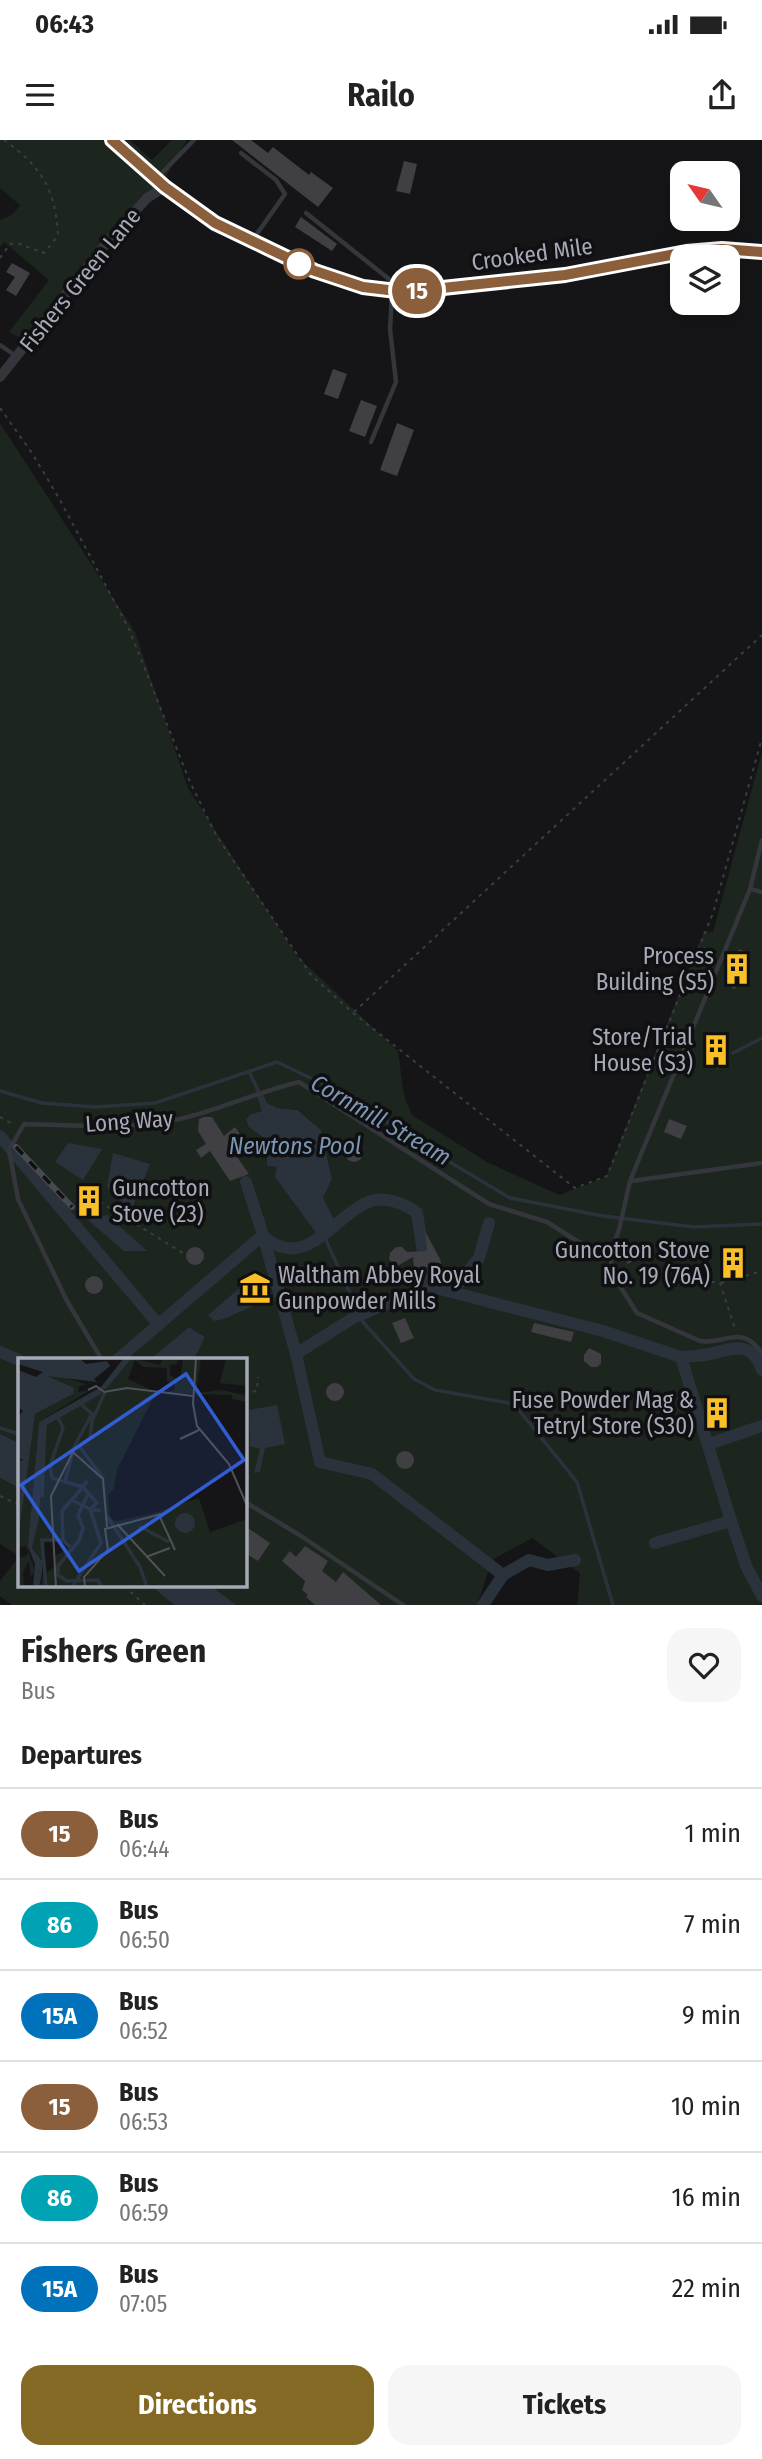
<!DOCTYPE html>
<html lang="en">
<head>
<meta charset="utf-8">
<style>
	:root { --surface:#fff; --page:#f6f6f6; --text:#222; --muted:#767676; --line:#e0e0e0; --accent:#846925 }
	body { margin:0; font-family:"Fira Sans Condensed",sans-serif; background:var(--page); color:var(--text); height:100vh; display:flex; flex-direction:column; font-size:26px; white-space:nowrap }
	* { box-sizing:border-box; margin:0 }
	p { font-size:23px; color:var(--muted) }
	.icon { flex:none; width:38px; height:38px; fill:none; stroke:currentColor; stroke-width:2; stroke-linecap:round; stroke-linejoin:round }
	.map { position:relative; height:1465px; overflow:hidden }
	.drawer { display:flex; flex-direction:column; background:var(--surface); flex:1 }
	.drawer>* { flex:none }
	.badge { padding:0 14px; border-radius:23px; font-size:24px; line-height:46px }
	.needle { width:46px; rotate:304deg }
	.tools { position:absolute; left:670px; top:21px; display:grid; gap:14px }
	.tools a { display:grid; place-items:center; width:70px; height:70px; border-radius:14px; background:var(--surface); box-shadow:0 7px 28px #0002; font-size:35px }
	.map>.badge { position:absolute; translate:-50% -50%; box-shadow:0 0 0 4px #fff }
	h2 { padding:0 21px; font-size:26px; line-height:63px }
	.round { display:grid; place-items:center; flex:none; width:74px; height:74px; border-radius:21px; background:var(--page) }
	.head { display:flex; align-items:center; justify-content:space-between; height:119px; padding:0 21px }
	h1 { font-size:33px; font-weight:700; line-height:52px }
	.button { display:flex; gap:14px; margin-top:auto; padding:14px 21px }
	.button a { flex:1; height:80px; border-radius:21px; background:var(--accent); color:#fff; font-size:28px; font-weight:700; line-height:80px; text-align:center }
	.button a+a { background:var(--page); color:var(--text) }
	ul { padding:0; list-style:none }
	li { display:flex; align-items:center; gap:21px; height:91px; padding:0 21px; border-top:2px solid var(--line) }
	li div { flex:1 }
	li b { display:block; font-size:26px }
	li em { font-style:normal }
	li .badge { min-width:77px; font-weight:700; text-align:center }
	.status { display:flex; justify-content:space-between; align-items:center; height:49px; padding:0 35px; background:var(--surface); direction:ltr }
	.status svg { height:19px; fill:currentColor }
	header { display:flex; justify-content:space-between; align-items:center; height:91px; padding:0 21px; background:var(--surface); font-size:32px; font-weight:700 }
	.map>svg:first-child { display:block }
	.green { fill:#1c251e; fill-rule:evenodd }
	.water { fill:#2a333b }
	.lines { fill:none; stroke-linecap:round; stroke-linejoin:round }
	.stream { stroke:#2a333b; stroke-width:3.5 }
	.canal { stroke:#2a333b; stroke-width:12 }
	.building { fill:#3f3f44 }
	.path { stroke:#3b3d43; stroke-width:2; stroke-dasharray:3.5 5; stroke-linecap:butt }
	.service { stroke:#35363c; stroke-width:4.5 }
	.minor { stroke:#35363c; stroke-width:10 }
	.secondary { stroke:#43454c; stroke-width:14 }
	.rail-casing { stroke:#484a51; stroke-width:6 }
	.rail { stroke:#101012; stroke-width:3.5; stroke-dasharray:10; stroke-linecap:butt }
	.line-casing { stroke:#fff; stroke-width:16 }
	.line { stroke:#8b5e3c; stroke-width:10 }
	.stop-dot { fill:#fff; stroke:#8b5e3c; stroke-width:3.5 }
	.labels { text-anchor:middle; stroke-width:7; stroke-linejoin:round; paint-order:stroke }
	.street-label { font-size:23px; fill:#a6aab7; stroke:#101012 }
	.poi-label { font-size:23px; fill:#a6aab7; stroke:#101012; text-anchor:end }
	.water-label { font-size:24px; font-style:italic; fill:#7b96b4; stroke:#101012 }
	.inset-river { fill:none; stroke:#2a333b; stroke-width:3.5 }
	.inset-road { fill:none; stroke:#4f5157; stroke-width:2 }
	.view { fill:#325cd3; fill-opacity:0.15; stroke:#325cd3; stroke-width:3.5 }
	.inset-edge { fill:none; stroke:#a6aab7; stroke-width:3.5 }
</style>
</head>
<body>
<div class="status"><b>06:43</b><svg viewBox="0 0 49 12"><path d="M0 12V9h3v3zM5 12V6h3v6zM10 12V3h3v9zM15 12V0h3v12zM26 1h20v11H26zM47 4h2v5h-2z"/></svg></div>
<header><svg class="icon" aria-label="menu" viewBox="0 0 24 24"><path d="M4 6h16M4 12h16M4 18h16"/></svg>Railo<svg class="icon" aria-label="share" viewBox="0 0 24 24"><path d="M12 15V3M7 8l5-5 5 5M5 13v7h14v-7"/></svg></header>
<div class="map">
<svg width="762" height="1465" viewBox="0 0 762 1465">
	<rect width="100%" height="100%" fill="#151517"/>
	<g class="green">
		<path d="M0,0H130L152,20L172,0H187L156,54L136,67L32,204L9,192L49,140L4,102L0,107V80L12,75L20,65L0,48Z"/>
		<path d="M0,283L135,492L188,648L297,816L398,911L404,955L412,975L487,1022L559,1055L606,1037L704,791L713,792L762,612V1465H577L580,1433L532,1398L492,1420L477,1465H237L211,1446H245V1220H194L205,1197L189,1187L149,1220H19V1303L0,1294ZM267,963L277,968L299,970L321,990L332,1039L323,1058L277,1027L268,1026L267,1000L251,974L263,971Z"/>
		<path d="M0,1338L19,1348V1416L0,1404Z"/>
		<path d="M19,1417V1446H151L174,1465H12L0,1456V1441Z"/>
	</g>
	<g class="water">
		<path d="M263,954L267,963L277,968L298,970L321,990L332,1039L323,1058L336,1083L317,1094L275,1037L277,1027L267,1026V1000L249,987L246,979L251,974L262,971L257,956Z"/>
		<path d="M68,1003L102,1009L83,1040L55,1022Z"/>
		<path d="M113,1013L150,1024L131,1071L107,1047Z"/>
		<path d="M107,1075L147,1111H124L88,1080Z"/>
		<path d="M249,1140L257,1164L224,1179L214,1181L208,1175Z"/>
		<path d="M189,1187L205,1197L194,1220H149Z"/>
		<path d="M277,1265L285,1304L265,1308L260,1332L254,1333L260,1309L250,1306L249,1270Z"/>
		<path d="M0,1294L19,1303V1348L0,1338Z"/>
		<path d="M151,1446H211L237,1465H174Z"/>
	</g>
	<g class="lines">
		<g class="stream">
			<path d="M733,913L762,898"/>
			<path d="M249,931L260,955"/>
			<path d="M0,951L42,963L95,967L155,963L277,922L350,957L428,1009L510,1058L603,1076L694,1087L762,1084"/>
			<path d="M321,1089L363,1182L414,1239L435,1250L514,1264L577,1342L613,1465"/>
			<path d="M0,1288L19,1294"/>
		</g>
		<g class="canal">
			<path d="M0,996L158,1184"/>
			<path d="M489,1083L479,1118L460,1142L428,1146L603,1191L681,1217L731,1381L747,1428L762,1456"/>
			<path d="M263,1095L296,1214L320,1322L372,1334L503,1435L529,1420L548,1425L575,1420"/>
			<path d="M263,1096C307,1134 334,1074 371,1061C385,1056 406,1064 417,1073L428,1146L353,1178L296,1214"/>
			<path d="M0,1212L19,1220"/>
			<path d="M681,1217C690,1216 700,1216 710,1214C734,1208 752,1200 762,1230"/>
			<path d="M117,1220L263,1095L246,1042"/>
			<path d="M709,1304L762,1286"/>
			<path d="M655,1403L731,1381"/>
			<path d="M483,1465L503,1435"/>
		</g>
	</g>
	<g class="building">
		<path d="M232,0H251L268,13L273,7L309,35L311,32L333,48L318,67Z"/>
		<path d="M404,21L417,24L410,54L396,51Z"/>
		<path d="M301,77L337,104L332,111L295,87Z"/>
		<path d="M12,123L30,133L16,156L6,150L15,137L6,132Z"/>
		<path d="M333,229L347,234L338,259L324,254Z"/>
		<path d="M361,260L377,266L365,297L349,291Z"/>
		<path d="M397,283L414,290L397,336L380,330Z"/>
		<path d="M739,809L750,814L735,849L724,844Z"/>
		<path d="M713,899L729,906L718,929L703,921L706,916L703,914Z"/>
		<path d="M204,977H212L224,996L235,987L250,1007L237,1017L249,1034L230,1041L210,1011L201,1018L196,1010L206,1004L198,991L199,979Z"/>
		<path d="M669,979L687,986L681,999L664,992Z"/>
		<circle cx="354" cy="1013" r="9"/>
		<path d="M87,1050L95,1052L98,1058L97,1064L89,1069L81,1068L80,1056Z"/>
		<path d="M425,1091L440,1119L444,1136L414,1129L413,1117L399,1125L393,1124L389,1119L390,1113L396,1107H402L407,1112L427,1111Z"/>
		<path d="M628,1103L634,1104L639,1111L638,1117L628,1124L622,1118L620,1112L623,1107Z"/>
		<circle cx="195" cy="1116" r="9"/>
		<path d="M730,1107L736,1108L742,1115L741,1121L736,1128L727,1124L724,1119V1113Z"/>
		<circle cx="94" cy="1145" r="9"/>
		<circle cx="313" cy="1162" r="9"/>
		<path d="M405,1178L414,1198L401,1203L392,1183Z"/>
		<path d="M534,1183L574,1192L571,1202L531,1192Z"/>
		<path d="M589,1208L601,1214V1223L597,1227H591L584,1221V1215Z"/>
		<circle cx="335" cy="1252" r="9"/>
		<path d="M723,1256L730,1284L712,1289L708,1272L716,1258Z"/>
		<circle cx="405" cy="1320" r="9"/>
		<path d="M245,1386L270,1403L258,1421L245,1413Z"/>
		<path d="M305,1406L328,1421L322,1431L336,1442L343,1432L381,1465H315L306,1457L308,1455L302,1450L305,1441L282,1421L290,1411L296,1417Z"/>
	</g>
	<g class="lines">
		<g class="path">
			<path d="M0,118L10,104L17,103L44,113L58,96C56,50 41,26 4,0"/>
			<path d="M0,268L32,313L60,360L129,489L190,642L216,695L311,835L353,873L575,1048L607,1036L713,773L762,598"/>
			<path d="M354,872L762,495"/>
			<path d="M0,977L14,985"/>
			<path d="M100,1062L183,1113"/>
			<path d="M686,1138L720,1143L735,1189"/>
			<path d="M721,1143L762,1131"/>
			<path d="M245,1256L257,1250L258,1237"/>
			<path d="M0,1356L19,1365"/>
			<path d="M124,1446L145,1465"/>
		</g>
		<g class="service">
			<path d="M241,13L276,40L285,54L254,98"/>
			<path d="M157,38L194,0"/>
			<path d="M306,73L399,147"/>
			<path d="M0,205L16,216"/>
			<path d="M371,302L396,242L390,189L392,155"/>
			<path d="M762,700L750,749L630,1041L619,1090L610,1113L613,1135L637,1173L700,1201C726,1205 740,1183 762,1213"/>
			<path d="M750,749L762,752"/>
			<path d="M631,1041L762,1023"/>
			<path d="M102,1220L67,1161L18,1059L9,1010L24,984C68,985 114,988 159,983C207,976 252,953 299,942L489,1064L547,1082L577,1101L610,1113"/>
			<path d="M245,1362L301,1396L403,1465"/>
		</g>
		<path class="minor" d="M0,237L109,100L147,58L165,47"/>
		<path class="secondary" d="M112,0L165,47L215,83L315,131L363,147L405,152L565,135L686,112L722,109L762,112"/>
		<defs>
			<path id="rail" d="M16,1007L72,1067"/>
		</defs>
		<use href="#rail" class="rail-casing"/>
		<use href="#rail" class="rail"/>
	</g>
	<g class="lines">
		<defs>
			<path id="line" d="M112,0L165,47L215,83L315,131L363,147L405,152L565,135L686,112L722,109L762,112"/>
		</defs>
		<use href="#line" class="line-casing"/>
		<use href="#line" class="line"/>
	</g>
	<defs>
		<symbol id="building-bare" viewBox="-9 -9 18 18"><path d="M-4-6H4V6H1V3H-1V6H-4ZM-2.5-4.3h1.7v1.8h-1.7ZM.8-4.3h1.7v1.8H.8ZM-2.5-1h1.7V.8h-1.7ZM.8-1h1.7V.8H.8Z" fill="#fbc028" stroke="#101012" stroke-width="2.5" paint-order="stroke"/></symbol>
		<symbol id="museum-bare" viewBox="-9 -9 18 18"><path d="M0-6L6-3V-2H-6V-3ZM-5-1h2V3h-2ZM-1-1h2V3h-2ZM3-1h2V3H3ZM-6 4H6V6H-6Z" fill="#fbc028" stroke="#101012" stroke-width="2.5" paint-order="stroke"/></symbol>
	</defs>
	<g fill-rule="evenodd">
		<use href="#building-bare" x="715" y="807" width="44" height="44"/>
		<use href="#building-bare" x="694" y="888" width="44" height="44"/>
		<use href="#building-bare" x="67" y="1039" width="44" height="44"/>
		<use href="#building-bare" x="711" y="1101" width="44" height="44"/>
		<use href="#museum-bare" x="233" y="1126" width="44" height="44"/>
		<use href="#building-bare" x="695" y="1251" width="44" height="44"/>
	</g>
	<circle class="stop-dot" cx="299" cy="124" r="14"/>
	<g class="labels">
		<g class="street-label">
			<text transform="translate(532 114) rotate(-8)" y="8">Crooked Mile</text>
			<text transform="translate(80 140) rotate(-51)" y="8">Fishers Green Lane</text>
			<text transform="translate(129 981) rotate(-4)" y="8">Long Way</text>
		</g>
		<g class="poi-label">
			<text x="714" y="824">Process<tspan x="714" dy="26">Building (S5)</tspan></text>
			<text x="693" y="905">Store/Trial<tspan x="693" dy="26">House (S3)</tspan></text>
			<text x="112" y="1056" text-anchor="start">Guncotton<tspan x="112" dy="26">Stove (23)</tspan></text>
			<text x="710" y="1118">Guncotton Stove<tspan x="710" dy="26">No. 19 (76A)</tspan></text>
			<text x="278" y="1143" text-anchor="start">Waltham Abbey Royal<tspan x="278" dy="26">Gunpowder Mills</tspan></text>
			<text x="694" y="1268">Fuse Powder Mag &amp;<tspan x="694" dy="26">Tetryl Store (S30)</tspan></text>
		</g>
		<g class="water-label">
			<text transform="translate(381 980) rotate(30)" y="8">Cornmill Stream</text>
			<text x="295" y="1014">Newtons Pool</text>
		</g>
	</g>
	<g transform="translate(18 1218)">
		<rect width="229" height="229" fill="#151517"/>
		<path d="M114,0L142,7L145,0H160L159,6L152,7V17L162,23L165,0H183L178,35L205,32L229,38V44L214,41V37L148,35L156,32L157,25L149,24V10L125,9L117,2L110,21L138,34L99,112L96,130L90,137L92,159L97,163L133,156L181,140L192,174L229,161V229H22L25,217L38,208L37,198L51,190V183H27L24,215V203L14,190L21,161L27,65L89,30ZM208,0H229V28L202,25ZM33,15L67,26L79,24L61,28L60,34L72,32L21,64L10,192L17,213L13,220L11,203L5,214L6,229H0V196L4,200L10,196L8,188L0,189V181L13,68L17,56L55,36L32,23L28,18Z" fill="#1c251e"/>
		<path d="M0,0H61L68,6L89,3L92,8L76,21L79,24L29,18L56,30L55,36L17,56L0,181V115L4,114L0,113V103L6,102L0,100V59L5,53L0,49V12L18,19L25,14L0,6ZM106,0H114L89,30L27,65L21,161L14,190L24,203V215L21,229H15L17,206L10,188L21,64L83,29ZM157 165a10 10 0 1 1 20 0a10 10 0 1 1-20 0Z" fill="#2a333b"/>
		<path class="inset-river" d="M40,59L45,70L32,108L34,120L65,129L69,123M86,121L61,88L72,80L74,63L87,34M47,123L57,87L74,56L62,45M71,134L60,157L65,170L61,183L40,208V217L49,223L80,222L84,229M24,139L27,66L83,34M89,158L122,209L129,229M121,168L151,184M22,182H45M24,184L28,229M52,189L45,182L44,153L65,129L79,145L72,151L54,142M54,229L83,185L72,151L83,153"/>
		<path class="inset-road" d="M178,0L175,46L179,68L211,106L230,150M70,32L78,28L86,34L109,30L175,38M162,81L181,72M141,157L157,192M99,166L147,218M128,199L152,190M38,229L33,138L55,94L85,121L89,169M67,229L66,219L90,192L87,171L147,155"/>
		<path class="view" d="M168,16L226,102L61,213L3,127Z"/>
		<rect width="229" height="229" class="inset-edge"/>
	</g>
</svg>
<div class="tools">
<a><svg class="needle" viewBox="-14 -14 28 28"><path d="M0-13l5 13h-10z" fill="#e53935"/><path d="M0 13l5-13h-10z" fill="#767676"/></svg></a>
<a><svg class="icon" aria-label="layers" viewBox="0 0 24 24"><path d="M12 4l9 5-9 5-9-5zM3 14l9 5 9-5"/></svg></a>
</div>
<b class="badge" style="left:417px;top:151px;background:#8b5e3c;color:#fff">15</b>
</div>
<section class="drawer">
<div class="head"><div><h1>Fishers Green</h1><p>Bus</p></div><a class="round"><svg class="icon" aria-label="heart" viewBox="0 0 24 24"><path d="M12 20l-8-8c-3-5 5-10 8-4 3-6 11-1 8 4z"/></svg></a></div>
<h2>Departures</h2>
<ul>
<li><span class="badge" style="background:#8b5e3c;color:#fff">15</span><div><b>Bus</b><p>06:44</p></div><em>1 min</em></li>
<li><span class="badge" style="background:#00a3b4;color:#fff">86</span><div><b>Bus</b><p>06:50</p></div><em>7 min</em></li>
<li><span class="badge" style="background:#0072bc;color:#fff">15A</span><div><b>Bus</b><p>06:52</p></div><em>9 min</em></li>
<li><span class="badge" style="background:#8b5e3c;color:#fff">15</span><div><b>Bus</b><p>06:53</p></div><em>10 min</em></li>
<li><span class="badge" style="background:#00a3b4;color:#fff">86</span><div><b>Bus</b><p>06:59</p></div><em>16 min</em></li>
<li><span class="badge" style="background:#0072bc;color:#fff">15A</span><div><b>Bus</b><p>07:05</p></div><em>22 min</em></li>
</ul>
<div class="button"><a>Directions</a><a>Tickets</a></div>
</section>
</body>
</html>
